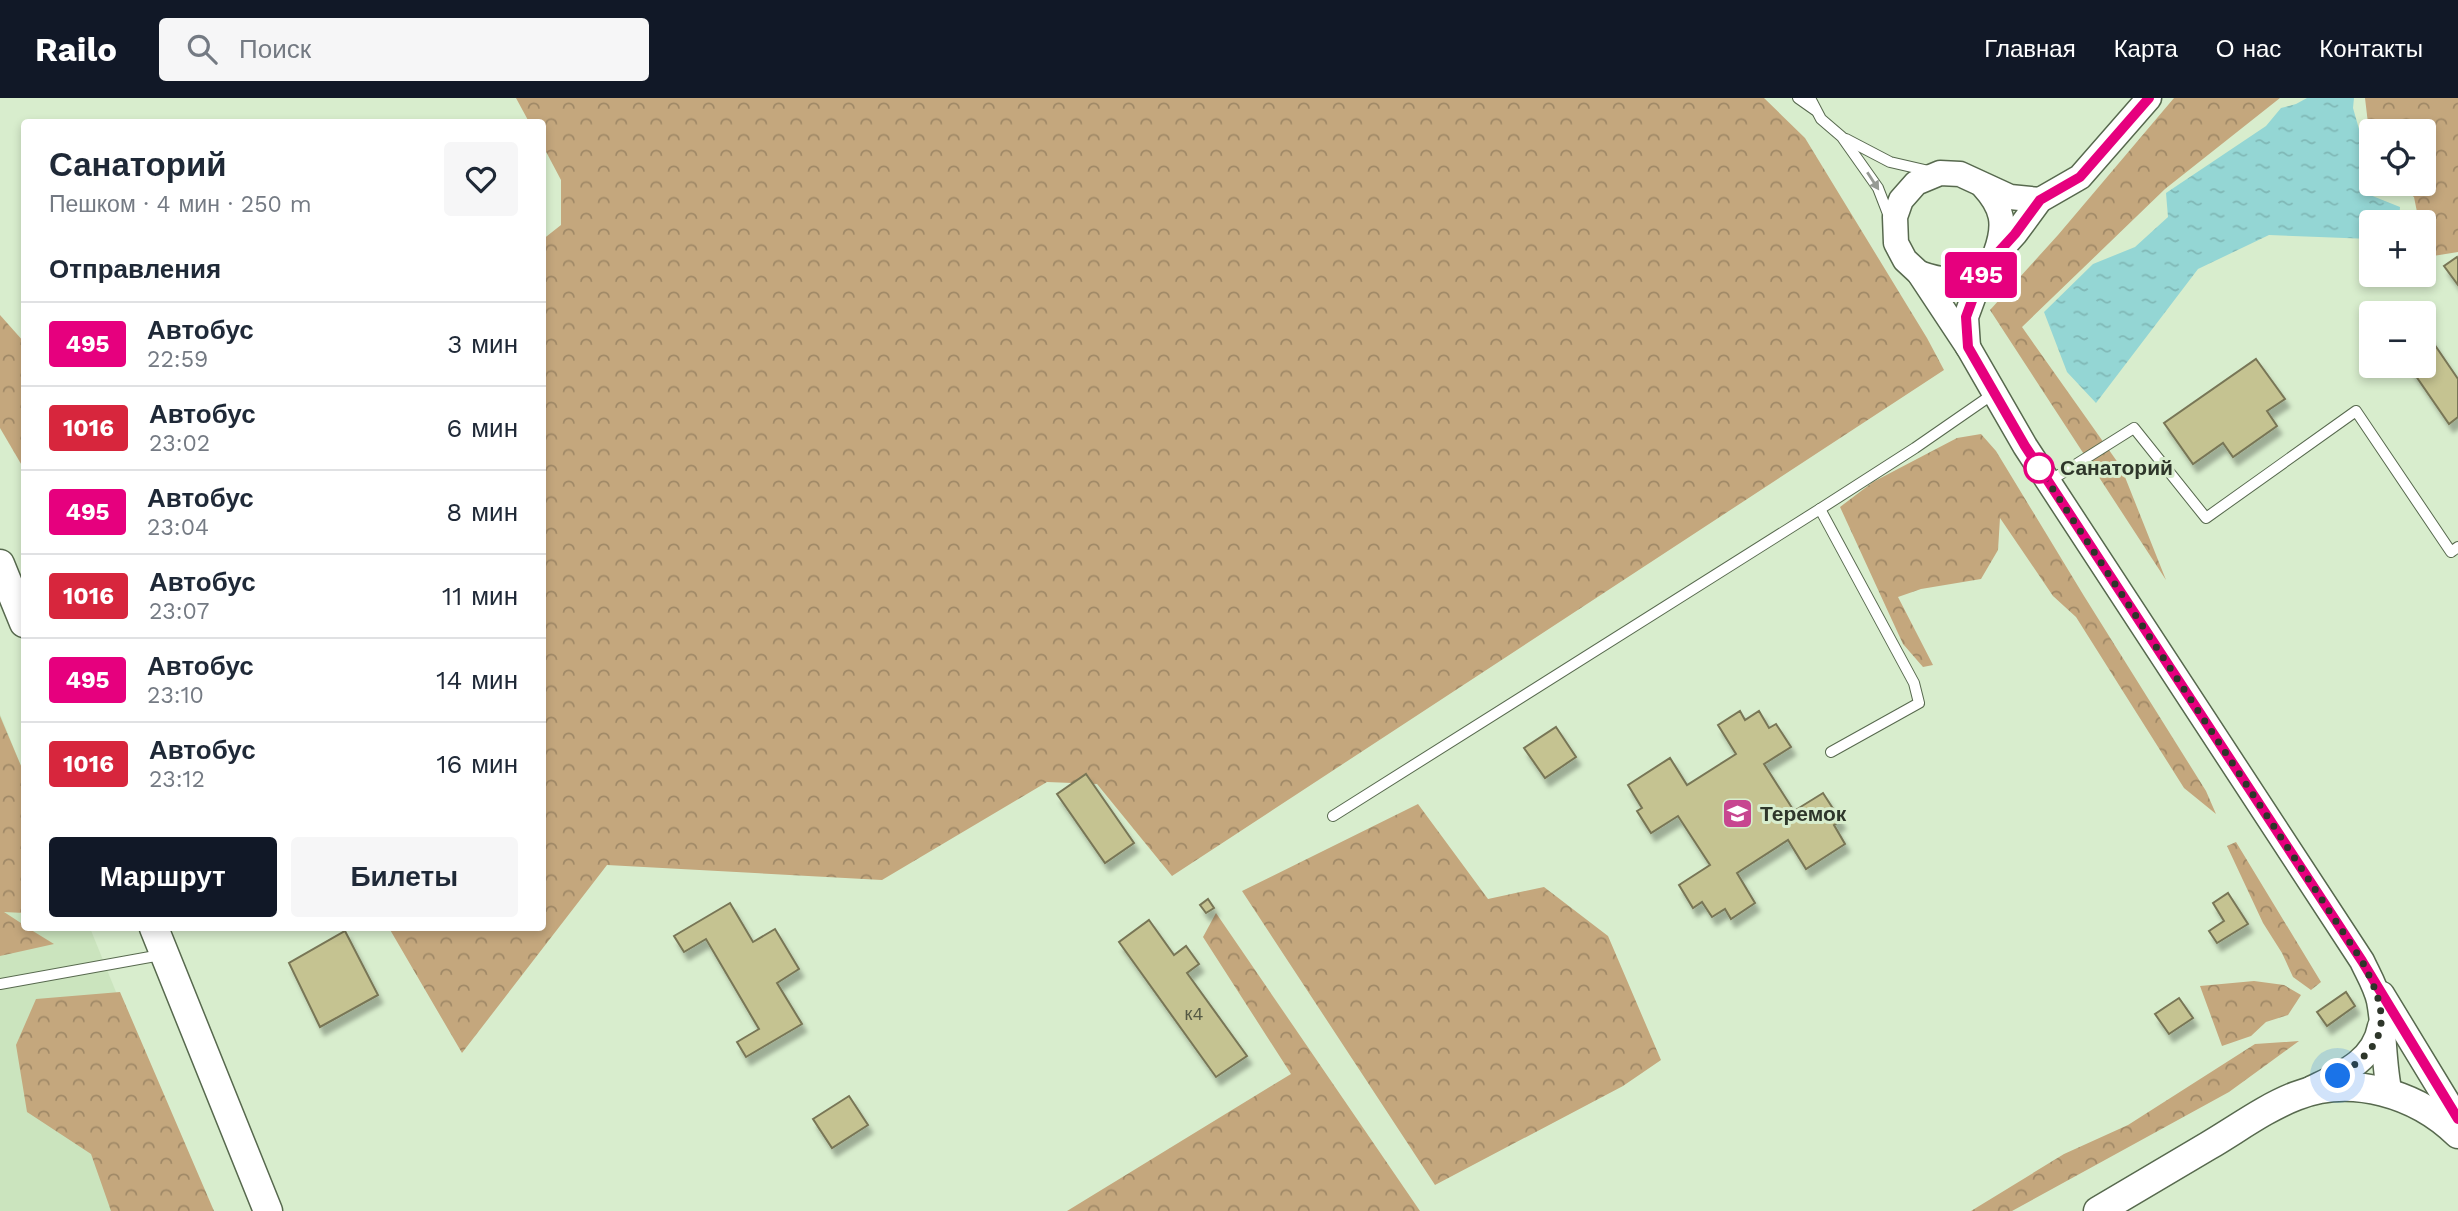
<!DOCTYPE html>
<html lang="ru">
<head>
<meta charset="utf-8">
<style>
	:root { --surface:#fff; --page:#f6f6f7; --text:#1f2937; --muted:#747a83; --line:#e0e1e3; --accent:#111827 }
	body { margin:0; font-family:"Work Sans",sans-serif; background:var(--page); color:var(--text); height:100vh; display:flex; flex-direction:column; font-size:26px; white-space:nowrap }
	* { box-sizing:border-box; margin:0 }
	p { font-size:23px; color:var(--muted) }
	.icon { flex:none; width:38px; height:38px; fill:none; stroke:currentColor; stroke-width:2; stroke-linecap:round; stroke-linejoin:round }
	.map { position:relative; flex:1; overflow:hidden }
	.sheet { position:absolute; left:21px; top:21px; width:525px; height:812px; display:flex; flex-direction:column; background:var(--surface); border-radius:7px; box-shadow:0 4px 10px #0003 }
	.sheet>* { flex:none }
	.badge { padding:0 14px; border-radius:5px; font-size:24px; line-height:46px }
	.tools { position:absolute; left:2359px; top:21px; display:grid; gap:14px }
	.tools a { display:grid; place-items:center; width:77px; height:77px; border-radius:7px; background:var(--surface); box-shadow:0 4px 10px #0003; font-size:35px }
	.you { position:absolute; width:35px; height:35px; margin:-18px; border:5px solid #fff; border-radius:50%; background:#1a73e8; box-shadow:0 0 0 10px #1a73e833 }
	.map>.badge { position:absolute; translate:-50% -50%; box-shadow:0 0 0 4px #fff }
	h2 { padding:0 28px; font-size:26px; line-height:63px }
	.round { display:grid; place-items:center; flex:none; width:74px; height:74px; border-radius:7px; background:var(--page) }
	.head { display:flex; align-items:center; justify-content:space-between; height:119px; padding:0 28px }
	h1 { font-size:33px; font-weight:700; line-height:52px }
	.button { display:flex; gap:14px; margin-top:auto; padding:14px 28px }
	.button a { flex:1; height:80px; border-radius:7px; background:var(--accent); color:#fff; font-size:28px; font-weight:700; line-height:80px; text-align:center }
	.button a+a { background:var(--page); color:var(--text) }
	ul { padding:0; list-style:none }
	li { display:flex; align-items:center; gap:21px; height:84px; padding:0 28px; border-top:2px solid var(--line) }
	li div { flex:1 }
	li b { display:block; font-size:26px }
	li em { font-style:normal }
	li .badge { min-width:77px; font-weight:700; text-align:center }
	header { display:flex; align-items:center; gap:42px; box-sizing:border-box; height:98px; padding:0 35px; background:var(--accent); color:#fff }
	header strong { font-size:33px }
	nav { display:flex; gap:38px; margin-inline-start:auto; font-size:24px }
	.search { width:490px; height:63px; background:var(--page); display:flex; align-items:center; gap:18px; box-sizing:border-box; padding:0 24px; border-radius:7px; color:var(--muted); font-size:26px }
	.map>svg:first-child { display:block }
	.built { fill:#cbe4be }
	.forest { fill:url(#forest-crowns) }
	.water { fill:url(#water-ripples) }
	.building { fill:#c5c391; stroke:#787656; stroke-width:2; filter:url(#shadow) }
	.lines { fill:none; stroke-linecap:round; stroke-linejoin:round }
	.service-casing { stroke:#57694e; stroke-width:12 }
	.tertiary-casing { stroke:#57694e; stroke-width:27 }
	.secondary-casing { stroke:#57694e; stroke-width:31 }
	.service { stroke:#fff; stroke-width:10 }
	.tertiary { stroke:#fff; stroke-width:24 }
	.secondary { stroke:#fff; stroke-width:28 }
	.oneway { fill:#969a94 }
	.line-casing { stroke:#fff; stroke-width:16 }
	.line { stroke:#e6007e; stroke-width:10 }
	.walk { stroke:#2e362a; stroke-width:7; stroke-dasharray:0 12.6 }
	.stop-dot { fill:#fff; stroke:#e6007e; stroke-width:3.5 }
	.labels { text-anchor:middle; stroke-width:6; stroke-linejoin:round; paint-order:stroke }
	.number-label { font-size:18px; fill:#545944 }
	.stop-label { font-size:21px; font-weight:bold; fill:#2e362a; stroke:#d8edcd; text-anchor:start }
	.poi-label { font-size:21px; font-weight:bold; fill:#2e362a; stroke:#d8edcd; text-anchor:start }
</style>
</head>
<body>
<header>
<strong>Railo</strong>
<div class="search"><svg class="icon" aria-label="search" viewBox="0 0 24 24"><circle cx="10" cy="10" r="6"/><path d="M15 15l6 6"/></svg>Поиск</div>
<nav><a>Главная</a><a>Карта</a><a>О нас</a><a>Контакты</a></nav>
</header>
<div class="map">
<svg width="2458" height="1113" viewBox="0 0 2458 1113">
	<defs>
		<pattern id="forest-crowns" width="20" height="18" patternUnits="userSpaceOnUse" patternTransform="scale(1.75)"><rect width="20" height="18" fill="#c4a77d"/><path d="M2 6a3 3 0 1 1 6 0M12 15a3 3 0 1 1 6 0" fill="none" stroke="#a08967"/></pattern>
		<pattern id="water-ripples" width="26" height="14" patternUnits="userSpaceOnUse" patternTransform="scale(1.75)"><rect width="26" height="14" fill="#94d6d4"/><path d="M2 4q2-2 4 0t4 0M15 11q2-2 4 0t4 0" fill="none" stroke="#80b8b6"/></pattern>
		<filter id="shadow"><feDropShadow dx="4.5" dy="8" stdDeviation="2" flood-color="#0004"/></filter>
	</defs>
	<rect width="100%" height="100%" fill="#d8edcd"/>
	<path class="built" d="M0,616L24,675V830H90L205,1113H0Z"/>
	<g class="forest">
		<path d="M516,0H1764L1805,40L1927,240L1944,272L1172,778L1097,686L1047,684L882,782L607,767L462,955L389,830H542V142L561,127V82L543,48L542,24H529Z"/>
		<path d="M2174,0H2280L2165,91L2022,229L2121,369L2166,482L1990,212L2058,137Z"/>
		<path d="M2365,0H2458V154L2427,159L2424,148V124H2419L2414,99L2396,86H2424V33H2371V51Z"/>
		<path d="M0,217L24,244V371L0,330Z"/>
		<path d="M1981,336L1996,353L2084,498L2206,693L2216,716L2184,690L2076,519L2053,498L2000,420L1998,452L1981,481L1921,491L1898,499L1933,567L1923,569L1903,546L1840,409L1873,384L1957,340Z"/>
		<path d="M0,618L24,675V815L4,814L24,827V830H28L54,846L0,858Z"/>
		<path d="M1418,706L1488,801L1544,789L1608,838L1661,962L1623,988L1435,1087L1242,793Z"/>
		<path d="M2236,744L2321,884L2311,892L2293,879L2282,855L2263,825L2227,748Z"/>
		<path d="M1216,815L1420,1113H1067L1291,976L1203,839Z"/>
		<path d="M2254,883L2284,887L2301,897L2288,917L2266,924L2251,938L2222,948L2200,888Z"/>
		<path d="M120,894L214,1113H111L91,1056L27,1014L16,947L36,901Z"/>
		<path d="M2299,943L2229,994L2012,1113H1971L2064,1056L2128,1027L2255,946Z"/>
	</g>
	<path class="water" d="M2307,0H2354L2353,10L2361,38V62L2370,97L2400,109L2399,124H2371V141L2269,137L2198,171L2096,305L2067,274L2044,214L2093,166L2135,149L2168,119L2166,95L2266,28L2281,10L2296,6Z"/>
	<g class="building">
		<path d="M2457,159L2458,161V187L2444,168Z"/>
		<path d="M2428,237L2458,281V319L2449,326L2409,268H2424V239Z"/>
		<path d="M2256,261L2285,301L2267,313L2277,328L2233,359L2223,345L2193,366L2164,325Z"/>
		<path d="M1740,613L1745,622L1759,613L1769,630L1776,626L1791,649L1764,666L1794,713L1823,695L1841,723L1834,727L1845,746L1806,771L1788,742L1737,775L1755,805L1731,821L1725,811L1712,819L1702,804L1693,810L1679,787L1710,767L1678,718L1651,735L1637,713L1642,710L1628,687L1670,660L1687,687L1736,656L1718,627Z"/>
		<path d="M1556,629L1576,659L1545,680L1524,650Z"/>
		<path d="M1086,676L1134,745L1105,765L1057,696Z"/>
		<path d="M2228,795L2248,826L2217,845L2209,833L2224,823L2213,805Z"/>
		<path d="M1208,801L1214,810L1206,815L1200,807Z"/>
		<path d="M730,805L753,844L775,831L799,871L777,885L802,926L746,959L737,944L759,931L706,841L684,854L674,838Z"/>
		<path d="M1149,822L1174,857L1186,848L1199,866L1187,875L1247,958L1216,979L1119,844Z"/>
		<path d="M345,833L378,897L320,929L289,865Z"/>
		<path d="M2346,894L2355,908L2327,928L2317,914Z"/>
		<path d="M2179,900L2193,920L2169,936L2155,916Z"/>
		<path d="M849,998L868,1027L832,1050L813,1021Z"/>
	</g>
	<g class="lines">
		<defs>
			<g id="service">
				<path d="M1798,0L1815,12"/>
				<path d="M1810,0L1821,21L1842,39L1878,90L1890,121"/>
				<path d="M1846,41L1890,64L1929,73"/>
				<path d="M2048,384L2134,330L2206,420L2356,313L2451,454L2458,449"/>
				<path d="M1820,411L1914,585L1919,605L1831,654"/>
				<path d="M1333,718L1820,411L1915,350L1993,296"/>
				<path d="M0,886L161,857"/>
			</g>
			<g id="tertiary">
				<path d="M1983,88C2003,110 2006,126 1996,154"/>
				<path d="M2040,102L2010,99L1960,76L1940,75L1916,85L1901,102L1895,119L1896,145L1905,162L1919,175L1968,249L2025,348L2362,863C2368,876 2376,889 2379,903C2385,934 2383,965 2390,996"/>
				<path d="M1919,175C1947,185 1958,184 1984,170"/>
				<path d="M1968,249L1966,219L1984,170L2015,136L2040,102L2080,79L2149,0"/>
				<path d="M2382,896L2458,1021"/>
				<path d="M2312,990C2341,976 2374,963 2380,928"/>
			</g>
			<g id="secondary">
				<path d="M0,466L24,525"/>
				<path d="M154,830L268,1113"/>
				<path d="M2098,1113C2135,1091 2172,1069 2208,1048C2237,1031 2265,1010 2296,998C2352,976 2417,996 2458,1036"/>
			</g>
		</defs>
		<use href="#service" class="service-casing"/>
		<use href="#tertiary" class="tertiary-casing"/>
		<use href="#secondary" class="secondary-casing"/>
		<use href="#service" class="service"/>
		<use href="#tertiary" class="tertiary"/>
		<use href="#secondary" class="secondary"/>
	</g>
	<defs><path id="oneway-solid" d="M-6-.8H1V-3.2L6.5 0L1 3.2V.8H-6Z" transform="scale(1.75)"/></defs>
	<use class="oneway" href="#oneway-solid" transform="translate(1873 83) rotate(57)"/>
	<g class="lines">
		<defs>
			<path id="line" d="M2149,0L2080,79L2040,102L2015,136L1984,170L1966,219L1968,249L2025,348L2362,863L2458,1021"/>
		</defs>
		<use href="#line" class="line-casing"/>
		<use href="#line" class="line"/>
		<path class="walk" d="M2039,370L2362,863C2389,916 2393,944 2338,978"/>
	</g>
	<defs>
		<symbol id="school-square" viewBox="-11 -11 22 22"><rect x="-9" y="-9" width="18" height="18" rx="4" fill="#c74690" stroke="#d8edcd"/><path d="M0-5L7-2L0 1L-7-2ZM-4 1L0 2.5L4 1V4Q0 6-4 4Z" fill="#fff"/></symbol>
	</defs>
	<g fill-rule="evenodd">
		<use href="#school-square" x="1720" y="698" width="35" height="35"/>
	</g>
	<circle class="stop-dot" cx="2039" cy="370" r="14"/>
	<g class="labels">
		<g class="number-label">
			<text x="1194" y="922">к4</text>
		</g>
		<g class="stop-label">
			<text x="2060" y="377">Санаторий</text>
		</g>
		<g class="poi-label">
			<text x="1760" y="723">Теремок</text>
		</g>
	</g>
</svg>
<div class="tools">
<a><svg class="icon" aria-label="locate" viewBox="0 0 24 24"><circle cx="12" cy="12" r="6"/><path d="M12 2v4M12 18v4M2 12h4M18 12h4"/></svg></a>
<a>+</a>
<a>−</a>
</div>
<div class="you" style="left:2338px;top:978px"></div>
<b class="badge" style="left:1981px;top:177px;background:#e6007e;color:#fff">495</b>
<section class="sheet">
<div class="head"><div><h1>Санаторий</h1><p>Пешком · 4 мин · 250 m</p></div><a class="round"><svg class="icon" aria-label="heart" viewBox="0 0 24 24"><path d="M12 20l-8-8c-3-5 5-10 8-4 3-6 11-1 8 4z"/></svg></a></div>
<h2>Отправления</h2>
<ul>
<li><span class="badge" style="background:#e6007e;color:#fff">495</span><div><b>Автобус</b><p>22:59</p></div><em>3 мин</em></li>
<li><span class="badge" style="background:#d7263d;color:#fff">1016</span><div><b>Автобус</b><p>23:02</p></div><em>6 мин</em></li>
<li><span class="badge" style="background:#e6007e;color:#fff">495</span><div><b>Автобус</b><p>23:04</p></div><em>8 мин</em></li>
<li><span class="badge" style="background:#d7263d;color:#fff">1016</span><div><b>Автобус</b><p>23:07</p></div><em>11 мин</em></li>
<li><span class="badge" style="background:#e6007e;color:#fff">495</span><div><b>Автобус</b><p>23:10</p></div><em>14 мин</em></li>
<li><span class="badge" style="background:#d7263d;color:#fff">1016</span><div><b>Автобус</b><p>23:12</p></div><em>16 мин</em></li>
</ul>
<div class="button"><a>Маршрут</a><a>Билеты</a></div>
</section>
</div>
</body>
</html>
